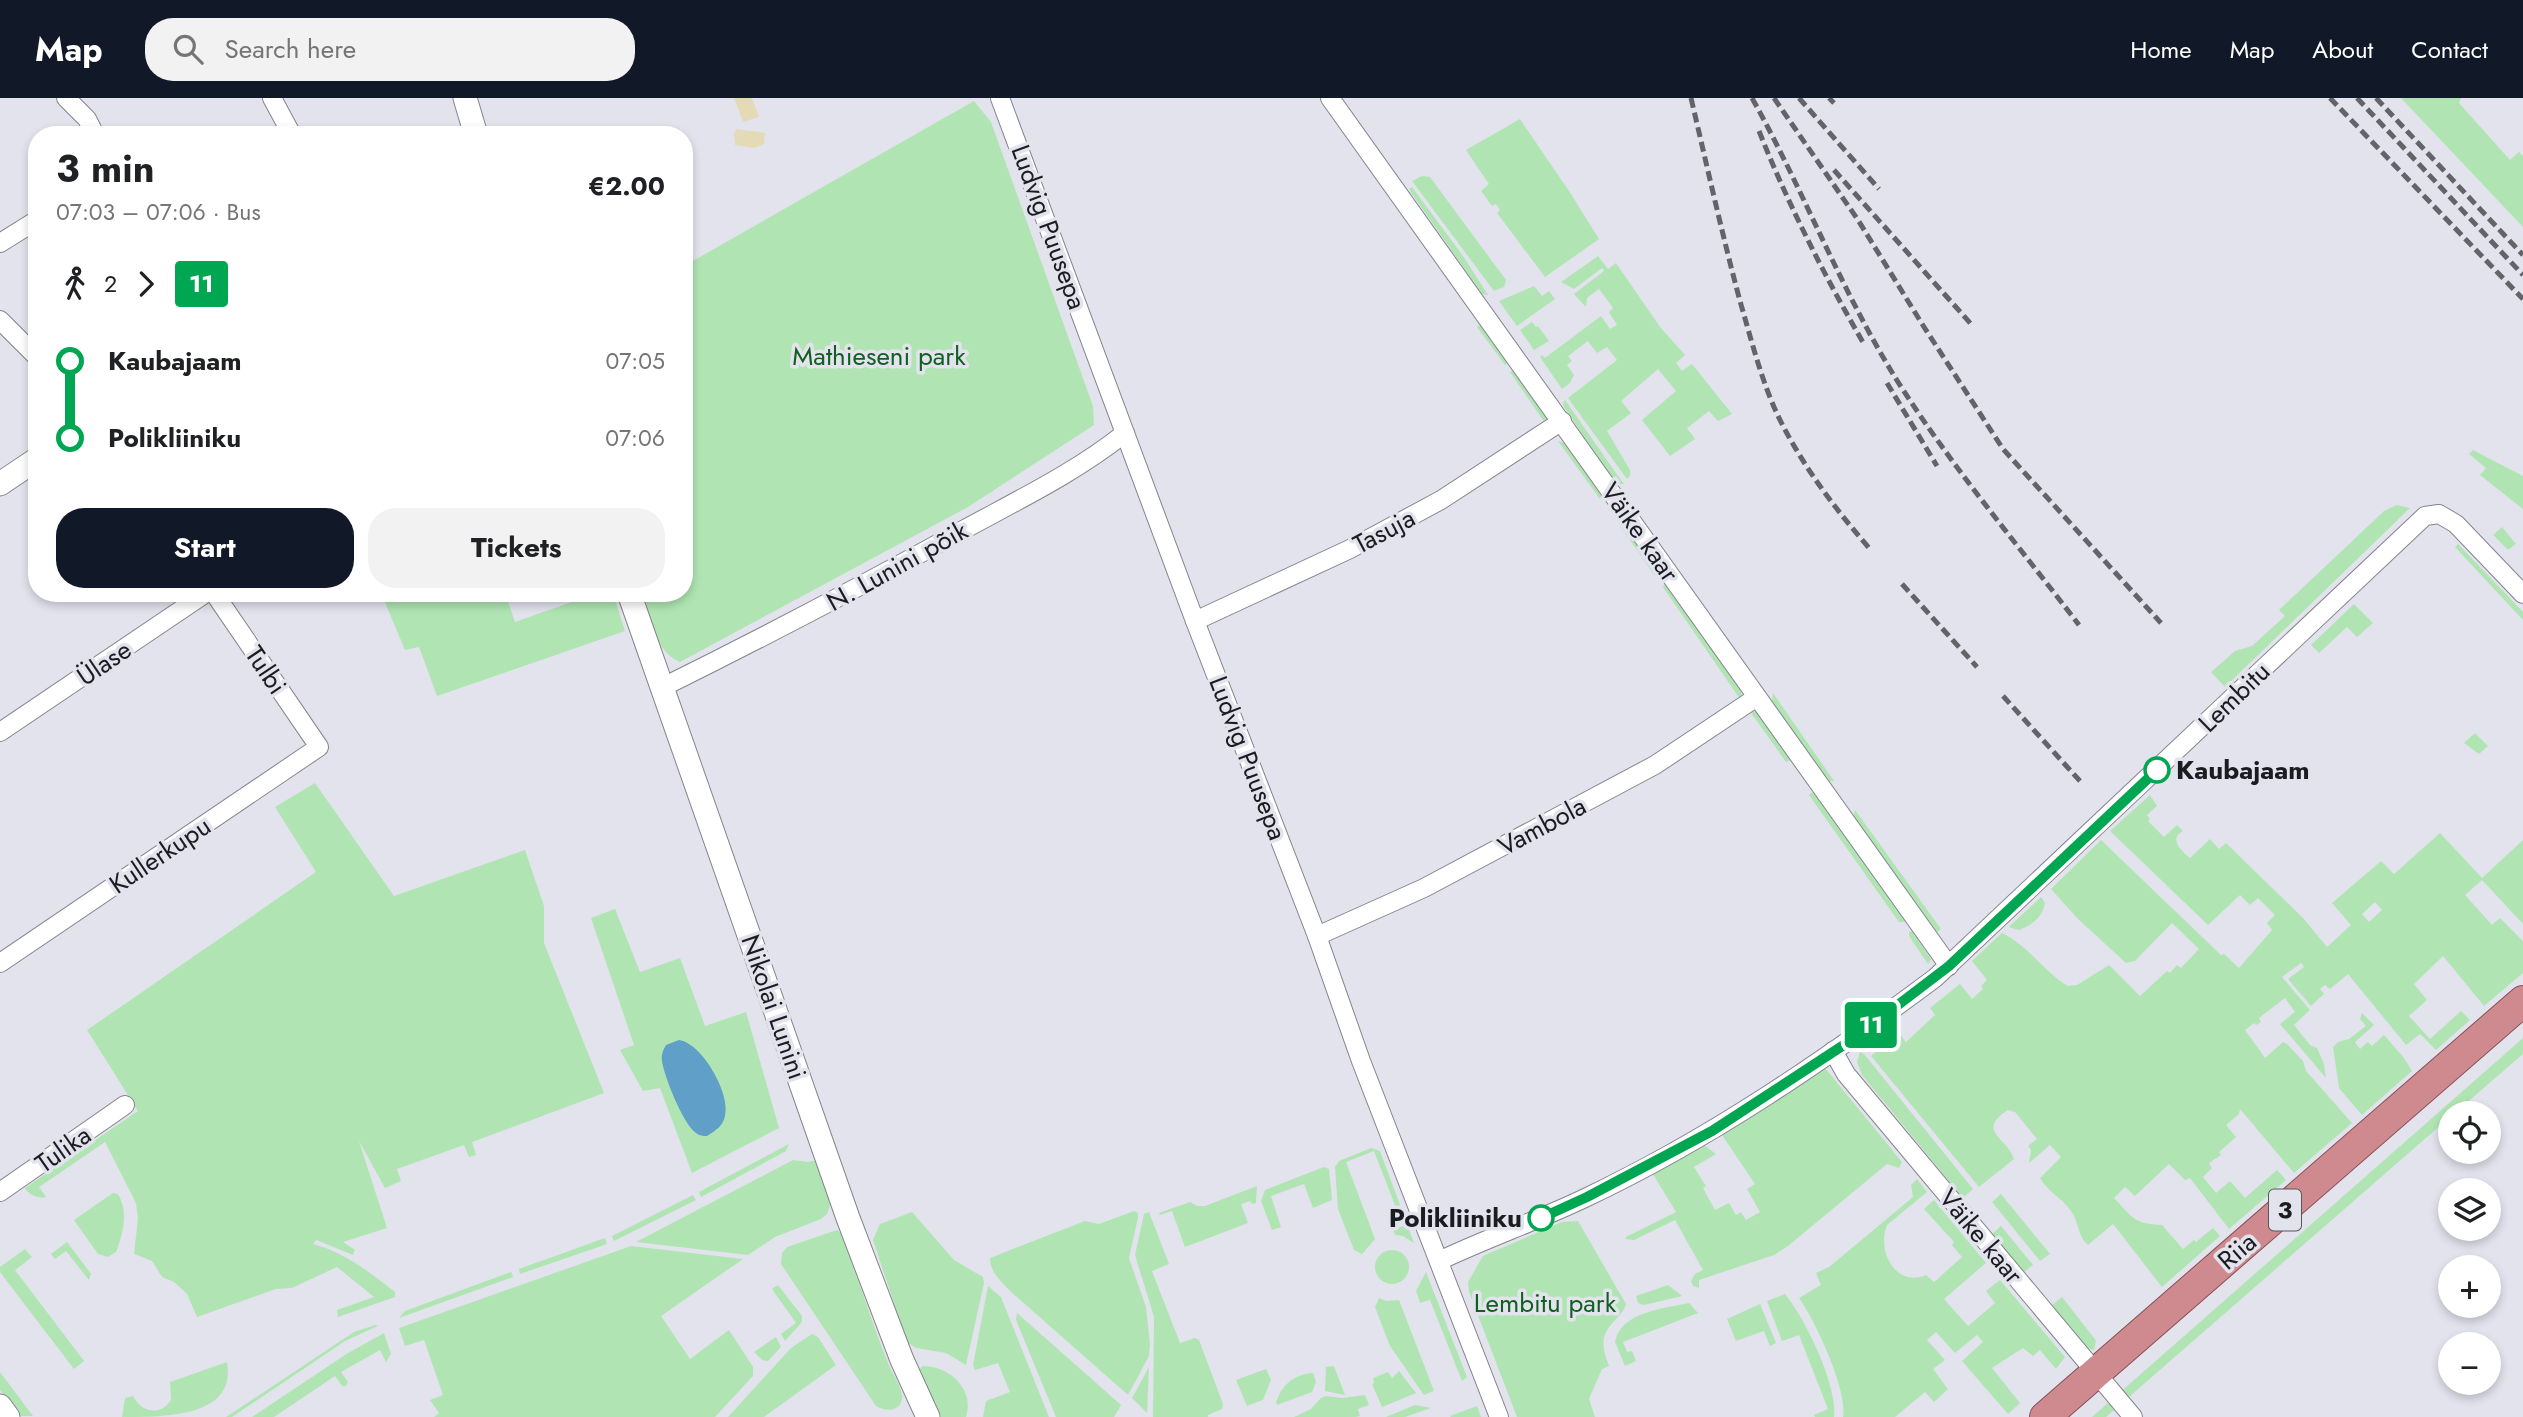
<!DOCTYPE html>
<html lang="en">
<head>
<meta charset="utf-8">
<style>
	:root { --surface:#fff; --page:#f2f2f2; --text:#202124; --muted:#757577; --accent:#111827 }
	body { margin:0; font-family:Jost,sans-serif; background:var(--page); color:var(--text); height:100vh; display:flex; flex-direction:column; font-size:26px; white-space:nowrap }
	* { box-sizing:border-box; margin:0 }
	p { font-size:23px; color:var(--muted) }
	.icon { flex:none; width:38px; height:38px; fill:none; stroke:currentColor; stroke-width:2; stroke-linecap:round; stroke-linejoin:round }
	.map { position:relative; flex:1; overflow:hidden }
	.sheet { position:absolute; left:28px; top:28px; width:665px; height:476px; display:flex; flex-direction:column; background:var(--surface); border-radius:28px; box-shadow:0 4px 10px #0003 }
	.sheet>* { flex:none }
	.badge { padding:0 14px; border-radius:5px; font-size:24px; line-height:46px }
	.buttons { position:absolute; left:2438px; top:1003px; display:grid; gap:14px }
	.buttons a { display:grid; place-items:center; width:63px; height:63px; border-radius:50%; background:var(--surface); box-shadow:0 4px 10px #0003; font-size:35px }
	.map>.badge { position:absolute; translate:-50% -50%; box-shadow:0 0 0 4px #fff }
	.legs { display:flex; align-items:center; gap:10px; height:77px; padding:0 28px; font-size:23px }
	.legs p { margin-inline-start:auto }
	.head { display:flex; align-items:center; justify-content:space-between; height:119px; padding:0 28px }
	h1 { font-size:38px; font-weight:700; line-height:52px }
	.button { display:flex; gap:14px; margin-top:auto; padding:14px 28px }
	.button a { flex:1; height:80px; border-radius:28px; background:var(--accent); color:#fff; font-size:28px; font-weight:700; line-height:80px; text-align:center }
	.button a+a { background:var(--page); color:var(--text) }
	ul { padding:0 28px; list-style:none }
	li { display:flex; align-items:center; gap:24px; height:77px; font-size:26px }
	li i { display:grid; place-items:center; width:10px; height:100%; margin:0 9px; background:currentColor }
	li i::after { content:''; width:18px; height:18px; margin:-9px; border:5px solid; border-radius:50%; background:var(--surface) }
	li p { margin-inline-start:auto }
	li:first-child i { background:linear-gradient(#0000 50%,currentColor 0) }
	li:last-child i { background:linear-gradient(currentColor 50%,#0000 0) }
	header { display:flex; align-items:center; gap:42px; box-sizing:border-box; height:98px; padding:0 35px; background:var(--accent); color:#fff }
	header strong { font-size:33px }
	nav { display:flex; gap:38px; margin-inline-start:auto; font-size:24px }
	.search { width:490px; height:63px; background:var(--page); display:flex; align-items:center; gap:18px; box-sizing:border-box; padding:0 24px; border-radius:28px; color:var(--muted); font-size:26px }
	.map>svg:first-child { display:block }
	.green { fill:#b0e5b3; fill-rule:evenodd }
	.sand { fill:#e4dbb6 }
	.water { fill:#5f9fc8 }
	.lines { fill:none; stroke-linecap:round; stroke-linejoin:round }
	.minor-casing { stroke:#84848d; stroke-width:20 }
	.tertiary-casing { stroke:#84848d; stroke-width:25 }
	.trunk-casing { stroke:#875056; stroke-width:32 }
	.minor { stroke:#fff; stroke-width:18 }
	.tertiary { stroke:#fff; stroke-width:23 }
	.trunk { stroke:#ce8a8f; stroke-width:30 }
	.rail { stroke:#63646a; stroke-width:5; stroke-dasharray:10 5; stroke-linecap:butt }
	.line-1-casing { stroke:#fff; stroke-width:16 }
	.line-1 { stroke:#00a651; stroke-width:10 }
	.stop-1-dot { fill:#fff; stroke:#00a651; stroke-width:3.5 }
	.labels { text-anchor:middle; stroke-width:7; stroke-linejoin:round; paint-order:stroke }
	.shield { fill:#e2e3ed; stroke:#57585d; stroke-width:2 }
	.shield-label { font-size:24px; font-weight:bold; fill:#1b1c1f }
	.street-label { font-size:26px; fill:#1b1c1f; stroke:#e2e3ed }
	.park-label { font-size:26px; fill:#115f21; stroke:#e2e3ed }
	.stop-label { font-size:26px; font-weight:bold; fill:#1b1c1f; stroke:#e2e3ed; text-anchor:start }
</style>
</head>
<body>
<header>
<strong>Map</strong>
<div class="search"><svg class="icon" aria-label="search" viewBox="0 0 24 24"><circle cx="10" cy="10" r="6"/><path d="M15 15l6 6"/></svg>Search here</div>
<nav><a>Home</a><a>Map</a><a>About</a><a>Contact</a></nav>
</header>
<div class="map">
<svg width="2523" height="1319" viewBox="0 0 2523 1319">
	<rect width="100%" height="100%" fill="#e2e3ed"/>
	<g class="green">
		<path d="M2401,0H2461L2459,5L2510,62L2519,54L2523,58V129Z"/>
		<path d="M974,3L991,24L1093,308L1094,327L968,409L680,564C654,553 651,520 643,495H684V168Z"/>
		<path d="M1520,21L1571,96L1599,141L1545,179L1497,115L1500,112L1496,106L1492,108L1481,93L1489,86L1466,52Z"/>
		<path d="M1422,78L1430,79L1506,182L1504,189L1494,193L1412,83Z"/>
		<path d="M1412,89L1463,158L1488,197L1482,196L1410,93L1409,91Z"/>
		<path d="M1598,158L1608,171L1616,165L1660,229L1685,257L1676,265L1682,273L1692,266L1732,316L1718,323L1709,313L1687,330L1695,341L1670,358L1642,322L1676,293L1658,271L1621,303L1631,315L1607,333L1630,372V378L1627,381L1568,300L1617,262L1607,249L1597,255L1588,243L1568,258L1572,263L1567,267L1574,277L1570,285L1562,291L1540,259L1542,257L1545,260L1601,218L1610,231L1617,227L1609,214L1613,210L1599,191L1587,200L1586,209L1574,196L1604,173L1602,170L1574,191L1561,184Z"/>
		<path d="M1534,188L1542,198L1549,193L1555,201L1517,228L1499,203Z"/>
		<path d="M1532,224L1536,229L1538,228L1549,243L1534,252L1520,232Z"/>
		<path d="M1482,226L1508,264L1505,267L1477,229Z"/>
		<path d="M1515,272L1550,321L1547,328L1510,274Z"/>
		<path d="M1565,302L1618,378L1624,386H1618L1612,380L1564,309L1563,305Z"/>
		<path d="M1558,343L1568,346L1604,397L1600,401Z"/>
		<path d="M2473,352L2523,378V411L2480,377L2486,370L2469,356Z"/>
		<path d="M2397,407L2410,410L2225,589L2211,574L2235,553L2252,548L2285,518L2279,512L2384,413Z"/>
		<path d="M1622,423L1658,476L1657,478L1654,477L1619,426Z"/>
		<path d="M2502,429L2516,446L2508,452L2493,437Z"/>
		<path d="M2458,446L2523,514V522L2455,449Z"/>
		<path d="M1665,485L1740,590L1742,598L1740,601L1663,489Z"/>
		<path d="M381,495H505L515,524L597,495H613L625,533L437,598L419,549L405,552Z"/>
		<path d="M2354,506L2373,525L2357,539L2347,529L2319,555L2311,547Z"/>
		<path d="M1773,595L1834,683H1828L1772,604Z"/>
		<path d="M1749,612L1757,614L1791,662L1786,664Z"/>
		<path d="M2475,635L2488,648L2479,656L2464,645Z"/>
		<path d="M315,685L394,798L525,752L544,808V845L604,995L472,1044L476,1057L469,1059L464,1047L397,1071L401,1083L385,1090L359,1043L387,1130L343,1144L355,1152L353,1157L319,1143L316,1142L313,1146C344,1154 371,1175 395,1194V1199L338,1219L337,1212L374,1199L337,1169L292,1190L276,1191L197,1219L187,1196L174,1184L162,1179L152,1163L134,1156L138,1120L136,1105L105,1044L39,1089L46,1099C39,1101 27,1096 25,1090L138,1013L87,932L316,774L275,709Z"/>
		<path d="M1813,694L1905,823L1903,824H1899L1809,697Z"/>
		<path d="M2150,697L2157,708L2147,717L2150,721L2148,723L2164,739L2177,727L2183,733C2168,741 2182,753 2190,760L2210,741L2219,751L2226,745L2304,821L2327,849L2351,827L2332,805L2381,763L2394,776L2440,735L2482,780L2523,742V826L2482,782L2465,797L2492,827L2500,820L2523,843V875L2484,908L2443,858L2414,886L2427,902L2409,918L2430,941L2461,913L2470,922L2436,952L2420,936L2406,947L2348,876L2330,891L2325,887L2320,891L2324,896L2311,908L2288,881L2304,869L2301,865L2282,879L2310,912L2294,927L2310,947L2317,950L2324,966L2326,980L2280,926L2295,914L2285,900L2259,920L2261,924L2256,927L2254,925L2245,932L2265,960L2283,944L2287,946L2303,963L2306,973L2352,1025L2294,1075L2240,1011L2239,1016L2226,1027L2236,1039L2219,1054L2221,1057L2209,1065L2212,1070L2203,1079L2216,1095L2230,1083L2245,1100L2277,1072L2286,1082L2229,1131L2190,1080L2185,1082L2169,1066L2135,1098L2125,1089L2114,1100C2133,1120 2134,1126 2162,1127L2183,1151L2194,1142L2196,1144L2213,1130L2220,1138L2162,1189L2113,1126L2088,1147C2078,1139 2079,1124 2071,1113C2062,1100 2048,1094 2040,1080L2061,1059L2050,1047L2029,1065L2031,1052L2028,1048L2037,1041L2015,1014L2008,1012C1975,1033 2008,1040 2014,1061L1979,1089L1871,958L1899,935L1906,944L1935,917L1930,910L1960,886L1972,901L1983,891L1981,888L1987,882L1972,863L2002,835C2029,848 2043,873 2068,888L2077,887L2109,867L2140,898L2167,873L2170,875L2177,867L2181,870L2199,851L2172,825L2135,863L2126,865L2078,821L2051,791L2101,742L2221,857L2224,856L2239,870L2272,832L2267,825L2275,817L2258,800L2250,807L2240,797L2208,827L2110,733ZM2375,804L2382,812L2369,824L2362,816Z"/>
		<path d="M1855,712L1941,831L1936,835L1853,720Z"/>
		<path d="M2041,799L2045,805C2042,820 2032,827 2019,832L2009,829Z"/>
		<path d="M615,811L640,874L680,860L705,928L746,914L779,1030L692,1075L660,990L643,993L620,952L634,947L591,820Z"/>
		<path d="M1912,833L1931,861L1928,866L1909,838V834Z"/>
		<path d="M2362,915L2374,927L2355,944L2360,951L2368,944L2372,948L2384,937L2404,960L2412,973L2362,1017L2339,990L2333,949L2338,944L2349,941L2366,928L2360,921Z"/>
		<path d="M2523,940V956L2455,1015H2450V1019L2106,1319H2092Z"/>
		<path d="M1860,954L1864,956L1973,1091L1963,1100L1862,977L1857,964Z"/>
		<path d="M1825,970L1902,1064L1899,1070L1887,1066L1788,1148L1774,1157L1699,1182V1190L1693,1188L1691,1183L1695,1176L1703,1172L1675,1122L1634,1142L1626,1141V1139L1676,1114L1653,1076L1704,1047L1716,1056L1694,1069L1706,1088L1703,1090L1715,1112L1729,1105L1736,1117L1741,1114L1746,1122L1760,1114L1747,1091L1755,1086L1722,1037Z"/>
		<path d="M789,1046L786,1053L701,1099L699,1094Z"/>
		<path d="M1371,1050L1380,1053L1414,1145L1403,1138L1395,1137L1393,1132L1403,1128L1374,1053L1346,1064L1375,1141L1362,1156L1354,1152L1338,1111L1335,1069L1339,1063Z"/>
		<path d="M793,1062L808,1064L818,1062L831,1104L827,1116L821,1121L775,1139L748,1157L636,1144Z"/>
		<path d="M1324,1069L1329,1071L1332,1102L1313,1110L1304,1086L1271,1098L1281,1129L1272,1132L1261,1103L1265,1092Z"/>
		<path d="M1917,1081L1927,1094L1887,1127C1876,1154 1897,1190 1926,1177L1934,1184L1962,1159L1952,1147L1954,1144L1924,1111L1934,1102L1986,1165L1944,1201L1968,1228L1995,1205L1986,1193L2000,1182L2065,1259L2056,1271L2040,1252L2033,1258L2023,1250L1992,1270L2020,1305L2008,1316L1962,1263L1983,1244L1977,1237L1955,1255L1936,1234L1927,1242L1945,1262L1933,1271L1948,1291L1934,1304L1925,1294L1895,1319H1843C1848,1293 1815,1222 1799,1200L1821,1187L1816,1175L1829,1169L1913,1099L1911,1087Z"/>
		<path d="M1257,1088L1256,1105L1252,1106L1250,1103L1241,1106L1248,1125L1185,1149L1172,1113L1160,1117L1159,1115L1190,1104L1197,1108H1205Z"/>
		<path d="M113,1095L118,1096C129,1115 123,1135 116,1154L108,1159L98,1156L74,1122Z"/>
		<path d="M2001,1096L2050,1156L2040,1163L1992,1104Z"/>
		<path d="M693,1097L696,1102L614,1143L612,1138Z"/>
		<path d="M1134,1113L1138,1115V1120L1129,1160L1146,1209L1150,1246L1149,1258L1128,1297L1009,1192C1000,1182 990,1174 990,1160L1085,1123L1099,1126Z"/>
		<path d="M912,1114L954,1162L983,1179L984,1185L966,1267L946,1255L916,1250L907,1244L873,1142L880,1126Z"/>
		<path d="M1149,1114L1169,1166L1152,1173L1180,1245L1195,1240L1199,1242L1223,1306L1222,1311L1208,1317V1319H1153L1154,1219L1135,1157L1144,1116Z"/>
		<path d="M1578,1123L1626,1206C1624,1213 1621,1215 1617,1220C1600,1237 1601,1247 1609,1268L1602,1271L1589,1301L1595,1319H1517L1469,1194L1468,1184L1483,1158L1562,1124Z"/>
		<path d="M2001,1128L2033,1167L2023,1175L1992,1136Z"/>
		<path d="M837,1132L842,1136C858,1180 872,1226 890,1270C894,1278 903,1292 902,1300C901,1314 885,1314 876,1308L781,1166L782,1155L787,1149Z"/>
		<path d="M605,1140L607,1146L520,1176L519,1171Z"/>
		<path d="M67,1144L91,1176L89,1182L66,1153L55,1161L51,1156Z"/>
		<path d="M631,1148L743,1161L661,1218L690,1261L729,1232L753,1269V1278L715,1319H434L439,1315L430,1302L443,1297L424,1242L405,1248L399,1230Z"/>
		<path d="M25,1151L32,1159L15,1172L84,1263L74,1271L0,1174V1169Z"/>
		<circle cx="1392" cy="1169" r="17"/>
		<path d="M511,1174L513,1179L399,1220L405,1213Z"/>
		<path d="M1426,1174L1467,1279L1462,1283L1430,1202L1420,1205L1416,1193Z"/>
		<path d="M778,1187L802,1218V1224L785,1243L781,1236L796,1225L772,1191Z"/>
		<path d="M1668,1187L1682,1198L1644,1207L1638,1205L1636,1198Z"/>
		<path d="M988,1188L1001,1199L1049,1319H983L986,1303L1010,1294L998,1265L975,1272L973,1267Z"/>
		<path d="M1785,1196C1805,1220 1838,1288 1834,1319H1815L1814,1317L1828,1311L1799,1237L1782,1243L1767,1203Z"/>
		<path d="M2062,1199L2094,1240L2096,1243L2094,1252C2077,1249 2062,1221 2051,1208Z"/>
		<path d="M1379,1200L1386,1203L1399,1202L1434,1293L1424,1297L1390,1248L1375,1209Z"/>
		<path d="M1689,1205L1698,1215L1623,1244L1627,1254L1632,1253L1636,1263L1625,1268L1615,1244C1620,1214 1665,1210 1689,1205Z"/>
		<path d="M1760,1206L1776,1245L1770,1248L1764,1233L1736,1243L1727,1221Z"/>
		<path d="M1017,1215L1121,1307L1114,1319H1056L1016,1222Z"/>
		<path d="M375,1227L378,1228L345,1243L232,1319H226L354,1234Z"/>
		<path d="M384,1235L391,1256L386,1264L380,1252L341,1274L348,1284L346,1288H342L335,1278L274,1319H252L348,1255Z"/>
		<path d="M812,1236L818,1239L836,1267L764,1319H728L791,1250Z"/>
		<path d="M776,1239L781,1249L768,1263L762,1262L754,1254Z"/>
		<path d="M227,1264C237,1319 166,1319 122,1319L125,1300L133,1298C141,1314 160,1319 171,1302L170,1284Z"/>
		<path d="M923,1268C949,1268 975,1291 966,1319H941L919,1271Z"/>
		<path d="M1334,1268L1345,1297L1325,1293L1326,1269Z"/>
		<path d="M1149,1269L1147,1315L1132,1300Z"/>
		<path d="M1266,1271L1271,1282L1263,1302L1247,1308L1236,1282Z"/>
		<path d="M1399,1273L1416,1295L1382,1309L1372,1286L1374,1285L1373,1280L1388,1274L1392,1280Z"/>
		<path d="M0,1274L33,1318H19L0,1292Z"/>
		<path d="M1313,1275L1316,1284L1312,1294L1277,1307L1276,1304C1282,1287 1294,1276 1313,1275Z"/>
		<path d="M1365,1297L1369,1307L1358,1311L1360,1318L1356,1319H1294L1311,1311L1321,1300L1326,1298L1342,1300Z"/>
		<path d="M1415,1307L1431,1310L1405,1319H1386Z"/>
		<path d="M1477,1308L1481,1319H1451L1450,1318Z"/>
	</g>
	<g class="sand">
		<path d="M734,0H752L759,19L743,24Z"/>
		<path d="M736,31L765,35L764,46L755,50L735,47L734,36Z"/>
	</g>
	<path class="water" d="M679,942C702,945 731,996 725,1018C723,1028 715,1033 707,1038C702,1038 700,1038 696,1035C683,1026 664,978 662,963C661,957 663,952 666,947Z"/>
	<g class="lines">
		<defs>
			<g id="minor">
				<path d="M66,0L87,21L95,37"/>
				<path d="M272,0L292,37"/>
				<path d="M1000,0L1195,523L1317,838L1361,963L1499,1319"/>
				<path d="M1330,0L1949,868"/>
				<path d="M0,145L37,122"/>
				<path d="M0,222L37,259"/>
				<path d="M1195,523L1350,451L1441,402L1562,323"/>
				<path d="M661,590C764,539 865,486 965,431C1020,401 1076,374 1125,335"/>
				<path d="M0,634L206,495"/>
				<path d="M1317,838L1424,790L1655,667L1757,599"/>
				<path d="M0,865L319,649L214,495"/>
				<path d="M1833,953L1846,976L2133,1319"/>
				<path d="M0,1094L125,1007"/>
				<path d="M1439,1163C1487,1140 1537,1123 1585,1100C1710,1041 1825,962 1935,880L2425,418L2439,416L2456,426L2523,496"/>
			</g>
			<g id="tertiary">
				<path d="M465,0L476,37"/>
				<path d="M0,386L37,361"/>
				<path d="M629,495L848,1120L902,1262L928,1319"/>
				<path d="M0,1308L8,1319"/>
			</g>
			<path id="trunk" d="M2045,1319L2523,903"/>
		</defs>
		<use href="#minor" class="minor-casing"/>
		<use href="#tertiary" class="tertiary-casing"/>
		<use href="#trunk" class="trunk-casing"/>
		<use href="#minor" class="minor"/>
		<use href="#tertiary" class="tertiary"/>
		<use href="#trunk" class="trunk"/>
		<g class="rail">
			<path d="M1691,0C1707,68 1722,136 1740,203C1752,244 1762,286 1781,324C1805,371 1836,412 1870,451"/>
			<path d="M1752,0C1804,93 1841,193 1898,284C1952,369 2018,447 2079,527"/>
			<path d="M1774,0L1858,122L1924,229L2003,351L2161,525"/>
			<path d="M1799,0L1879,91"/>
			<path d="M1829,0L1834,5"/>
			<path d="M2330,0L2523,201"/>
			<path d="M2357,0L2523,177"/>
			<path d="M2376,0L2523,157"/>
			<path d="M1759,33C1788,106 1824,177 1864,246"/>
			<path d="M1834,72L1971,226"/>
			<path d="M1887,285L1937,368"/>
			<path d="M1902,486L1977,569"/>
			<path d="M2003,598L2080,683"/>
		</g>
	</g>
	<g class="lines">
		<defs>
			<path id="line-1" d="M1541,1120L1587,1099L1712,1033L1856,939L1949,868L2157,672"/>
		</defs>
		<use href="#line-1" class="line-1-casing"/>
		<use href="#line-1" class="line-1"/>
	</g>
	<g class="stop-1-dot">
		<circle cx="2157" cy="672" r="12"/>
		<circle cx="1541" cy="1120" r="12"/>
	</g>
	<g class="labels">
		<rect class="shield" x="2269" y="1091.5" width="32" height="41" rx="5"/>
		<g class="shield-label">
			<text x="2285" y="1120">3</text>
		</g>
		<g class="street-label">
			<text transform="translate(1049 129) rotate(70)" y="9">Ludvig Puusepa</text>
			<text transform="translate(1384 433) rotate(-28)" y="9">Tasuja</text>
			<text transform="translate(1640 434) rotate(55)" y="9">Väike kaar</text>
			<text transform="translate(897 468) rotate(-29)" y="9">N. Lunini põik</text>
			<text transform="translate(104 565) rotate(-34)" y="9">Ülase</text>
			<text transform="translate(266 572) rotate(56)" y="9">Tulbi</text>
			<text transform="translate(2234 599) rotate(-44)" y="9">Lembitu</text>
			<text transform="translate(1248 660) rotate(69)" y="9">Ludvig Puusepa</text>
			<text transform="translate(1542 728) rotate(-28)" y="9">Vambola</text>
			<text transform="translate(160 757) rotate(-34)" y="9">Kullerkupu</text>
			<text transform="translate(774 909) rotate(71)" y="9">Nikolai Lunini</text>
			<text transform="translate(63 1051) rotate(-35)" y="9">Tulika</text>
			<text transform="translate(1981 1138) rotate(50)" y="9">Väike kaar</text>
			<text transform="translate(2237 1153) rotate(-41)" y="9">Riia</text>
		</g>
		<g class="park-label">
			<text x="879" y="267">Mathieseni park</text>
			<text x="1545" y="1214">Lembitu park</text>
		</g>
		<g class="stop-label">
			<text x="2176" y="681">Kaubajaam</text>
			<text x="1522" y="1129" text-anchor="end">Polikliiniku</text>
		</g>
	</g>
</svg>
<div class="buttons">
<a><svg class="icon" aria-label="locate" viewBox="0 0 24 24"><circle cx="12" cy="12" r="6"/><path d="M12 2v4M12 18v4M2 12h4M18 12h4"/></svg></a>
<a><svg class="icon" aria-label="layers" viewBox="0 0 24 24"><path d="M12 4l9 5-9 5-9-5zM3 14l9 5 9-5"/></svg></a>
<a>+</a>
<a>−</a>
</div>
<b class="badge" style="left:1871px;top:927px;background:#00a651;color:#fff">11</b>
<section class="sheet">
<div class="head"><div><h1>3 min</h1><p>07:03 – 07:06 · Bus</p></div><b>€2.00</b></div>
<div class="legs"><svg class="icon" aria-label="walk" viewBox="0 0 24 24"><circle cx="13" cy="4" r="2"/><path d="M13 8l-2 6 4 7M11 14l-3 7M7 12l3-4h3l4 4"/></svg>2<svg class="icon" aria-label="forward" viewBox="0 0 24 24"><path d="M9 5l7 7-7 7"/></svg><b class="badge" style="background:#00a651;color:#fff">11</b></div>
<ul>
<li><i style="color:#00a651"></i><b>Kaubajaam</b><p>07:05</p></li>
<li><i style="color:#00a651"></i><b>Polikliiniku</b><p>07:06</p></li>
</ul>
<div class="button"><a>Start</a><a>Tickets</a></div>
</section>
</div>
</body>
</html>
